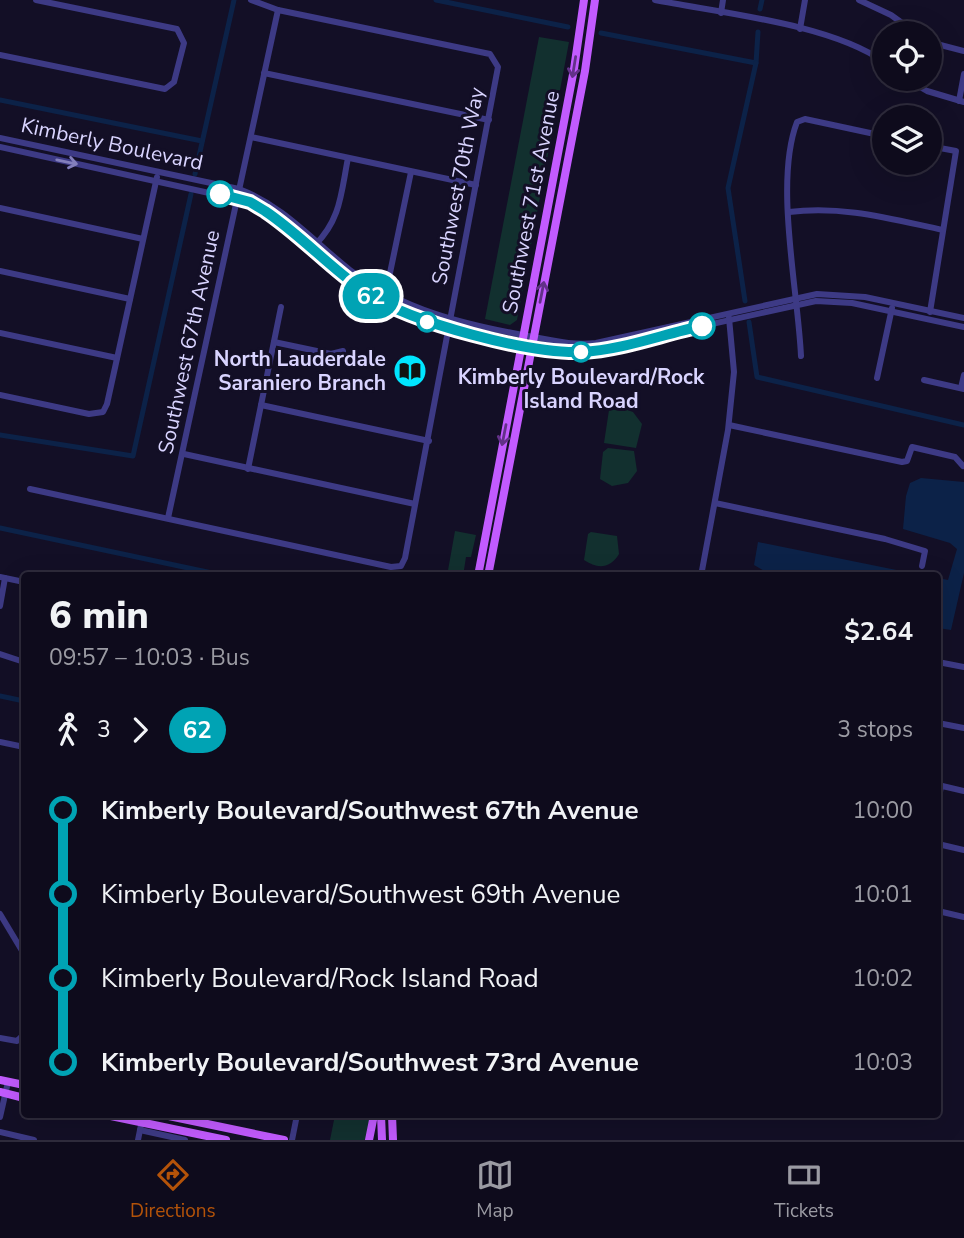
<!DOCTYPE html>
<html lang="en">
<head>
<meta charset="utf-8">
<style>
	:root { --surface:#0e0b1c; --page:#1c1929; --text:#f1f3f6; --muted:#9b9ba3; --line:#2e2b3b; --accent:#b45309 }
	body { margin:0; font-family:"Nunito Sans",sans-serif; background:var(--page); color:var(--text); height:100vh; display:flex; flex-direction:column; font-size:26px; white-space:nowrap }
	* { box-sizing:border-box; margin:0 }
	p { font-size:23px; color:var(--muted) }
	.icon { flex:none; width:38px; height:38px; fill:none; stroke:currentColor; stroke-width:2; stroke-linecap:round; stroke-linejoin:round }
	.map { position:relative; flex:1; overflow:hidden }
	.drawer { position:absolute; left:21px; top:572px; width:920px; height:546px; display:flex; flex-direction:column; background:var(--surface); border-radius:7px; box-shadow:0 7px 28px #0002,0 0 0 2px var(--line) }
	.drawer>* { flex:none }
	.badge { padding:0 14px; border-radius:23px; font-size:24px; line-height:46px }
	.buttons { position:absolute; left:872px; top:21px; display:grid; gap:14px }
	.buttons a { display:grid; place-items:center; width:70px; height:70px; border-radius:50%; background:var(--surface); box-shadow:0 7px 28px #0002,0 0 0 2px var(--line); font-size:35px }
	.map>.badge { position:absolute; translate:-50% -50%; box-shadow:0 0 0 4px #fff }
	.legs { display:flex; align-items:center; gap:10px; height:77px; padding:0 28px; font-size:23px }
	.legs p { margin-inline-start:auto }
	.summary { display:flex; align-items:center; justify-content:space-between; height:119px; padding:0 28px }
	h1 { font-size:38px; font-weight:800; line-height:52px }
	ul { padding:0 28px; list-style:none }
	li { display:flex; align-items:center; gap:24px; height:84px; font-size:26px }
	li i { display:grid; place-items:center; width:10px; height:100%; margin:0 9px; background:currentColor }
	li i::after { content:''; width:18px; height:18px; margin:-9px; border:5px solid; border-radius:50%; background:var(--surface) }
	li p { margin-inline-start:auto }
	li:first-child i { background:linear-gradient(#0000 50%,currentColor 0) }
	li:last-child i { background:linear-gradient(currentColor 50%,#0000 0) }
	.dock { display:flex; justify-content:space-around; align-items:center; height:98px; border-top:2px solid var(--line); background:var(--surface); font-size:19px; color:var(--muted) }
	.dock a { display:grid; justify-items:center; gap:4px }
	.dock .on { color:var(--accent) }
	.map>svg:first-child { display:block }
	.green { fill:#12302f }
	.water { fill:#0c2248 }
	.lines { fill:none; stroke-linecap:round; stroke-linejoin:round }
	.canal { stroke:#0c2248; stroke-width:5 }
	.minor { stroke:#3d3a85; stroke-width:6 }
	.major { stroke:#c25bff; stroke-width:8 }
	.oneway { stroke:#623188 }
	.oneway2 { stroke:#837fbc }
	.line-1-casing { stroke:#fff; stroke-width:16 }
	.line-1 { stroke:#00a3b4; stroke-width:10 }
	.stop-1-dot { fill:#fff; stroke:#00a3b4; stroke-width:3.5 }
	.labels { text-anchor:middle; stroke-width:6; stroke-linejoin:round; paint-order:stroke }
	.street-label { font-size:21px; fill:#d9d4ff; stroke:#130f26 }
	.poi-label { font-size:21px; font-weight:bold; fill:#d9d4ff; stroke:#130f26; text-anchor:end }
	.stop-label { font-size:21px; font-weight:bold; fill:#d9d4ff; stroke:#130f26 }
</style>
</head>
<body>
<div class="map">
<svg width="964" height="1140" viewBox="0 0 964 1140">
	<rect width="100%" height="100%" fill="#130f26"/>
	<g class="green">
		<path d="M539,37L569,42L517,320L510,325L485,319Z"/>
		<path d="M624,409L633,412L642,424L636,448L604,443L609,410Z"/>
		<path d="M608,448L634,451L637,471L628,483L612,486L600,479L603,452Z"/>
		<path d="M455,531L476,535L471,557H466L463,576H447Z"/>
		<path d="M591,532L617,536L619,554C610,569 597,569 584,560L588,534Z"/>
		<path d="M335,1115H370L366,1140H330Z"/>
	</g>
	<g class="water">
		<path d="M921,478L964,482V573L951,630L938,628V578L948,580L957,549L950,543L903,529L906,496L910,483Z"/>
		<path d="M758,542L926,576H773L754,565Z"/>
	</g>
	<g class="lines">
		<g class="canal">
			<path d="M436,0L568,27"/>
			<path d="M760,9L762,0"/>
			<path d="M601,33L756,63L758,32"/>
			<path d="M0,100L202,141"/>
			<path d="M195,174L234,0"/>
			<path d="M745,301L728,188L756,63"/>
			<path d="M749,322L757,377L964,425"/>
			<path d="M0,435L133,456L191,194"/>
			<path d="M0,528L226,576"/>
			<path d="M0,696L24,701"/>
		</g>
		<g class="minor">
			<path d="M655,0C721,13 831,24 884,62"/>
			<path d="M859,0L891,15L916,33"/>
			<path d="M721,13L723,0"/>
			<path d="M800,29L805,0"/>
			<path d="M929,42L964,51"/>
			<path d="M0,55L165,89L174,82L184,43L177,29L36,0"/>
			<path d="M264,73L489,120"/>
			<path d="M906,79L927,91L964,102"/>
			<path d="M959,101L964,74"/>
			<path d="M251,137L476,185"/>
			<path d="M0,138L239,189C284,206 313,241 350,270C403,310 463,324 528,336C551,340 572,346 596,343L817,294L865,297L964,318"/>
			<path d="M929,146L956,151L930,312"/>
			<path d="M0,147L250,202C294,227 326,266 368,294C415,325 543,358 599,349L816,301L852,303L964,327"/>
			<path d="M0,208L143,239"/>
			<path d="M789,212C842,205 891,219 943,230"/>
			<path d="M315,245C341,219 341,193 348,158"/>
			<path d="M0,271L130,299"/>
			<path d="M385,297L411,172"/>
			<path d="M0,333L117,358"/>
			<path d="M274,342L331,354L343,351"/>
			<path d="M801,356C798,290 774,182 797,122L805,119L884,136"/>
			<path d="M877,378L892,308"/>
			<path d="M924,380L964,389"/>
			<path d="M961,388L964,375"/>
			<path d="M0,395L89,414L103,412L107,404L157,177"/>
			<path d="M261,405L429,441"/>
			<path d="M729,425L902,462L907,461L912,447L955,457L963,466"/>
			<path d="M184,454L415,504"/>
			<path d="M248,469L281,307"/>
			<path d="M30,489L391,567L401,566L405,558L498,67L490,54L278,10L251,0"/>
			<path d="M715,503L885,539L925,551L922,566"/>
			<path d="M168,518L278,10"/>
			<path d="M701,576L728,430L734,372L729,318"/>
			<path d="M0,577L24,582"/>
			<path d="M0,606L5,578"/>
			<path d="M0,654L24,662"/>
			<path d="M938,662L964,667"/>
			<path d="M938,723L964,728"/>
			<path d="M0,742L24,747"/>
			<path d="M938,785L964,791"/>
			<path d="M938,804L941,786"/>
			<path d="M938,844L964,850"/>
			<path d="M938,911L964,917"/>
			<path d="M0,914L24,954"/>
			<path d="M0,1038L17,1041L24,1034"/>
			<path d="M0,1117L8,1082"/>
			<path d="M140,1130L185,1140"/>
			<path d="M0,1132L34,1140"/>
			<path d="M138,1140L143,1115"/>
			<path d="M292,1140L297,1115"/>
		</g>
		<g class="major">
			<path d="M478,576L574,69L584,0"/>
			<path d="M488,576L585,71L595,0"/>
			<path d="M0,1080L24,1085"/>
			<path d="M0,1092L24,1098"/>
			<path d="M106,1115L226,1140"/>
			<path d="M164,1115L284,1140"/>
			<path d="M381,1115L382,1140"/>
			<path d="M392,1115L393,1140"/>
			<path d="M369,1140L374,1115"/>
		</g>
	</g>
	<defs><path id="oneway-shaft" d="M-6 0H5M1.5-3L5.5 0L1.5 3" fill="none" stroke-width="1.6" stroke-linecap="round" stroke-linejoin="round" transform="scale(1.75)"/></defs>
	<g class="oneway">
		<use href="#oneway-shaft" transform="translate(574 67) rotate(99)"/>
		<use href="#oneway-shaft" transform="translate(542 292) rotate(-79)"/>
		<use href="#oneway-shaft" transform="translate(504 435) rotate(101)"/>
	</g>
	<use class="oneway2" href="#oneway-shaft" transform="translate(67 162) rotate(12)"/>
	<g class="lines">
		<defs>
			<path id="line-1" d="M220,194L250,202L265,211C301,235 331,269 368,294C413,323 529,354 582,352C622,350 663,334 702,326"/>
		</defs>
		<use href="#line-1" class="line-1-casing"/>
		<use href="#line-1" class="line-1"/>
	</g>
	<defs>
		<symbol id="library-disc" viewBox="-11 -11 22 22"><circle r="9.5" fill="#00e5ff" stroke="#130f26"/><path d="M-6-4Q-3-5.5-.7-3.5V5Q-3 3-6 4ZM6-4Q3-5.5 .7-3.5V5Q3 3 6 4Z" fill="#111"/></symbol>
	</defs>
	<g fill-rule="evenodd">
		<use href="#library-disc" x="391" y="352" width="38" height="38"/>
	</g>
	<g class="stop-1-dot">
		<circle cx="220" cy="194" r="12"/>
		<circle cx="427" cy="322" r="9"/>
		<circle cx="702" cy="326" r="12"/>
		<circle cx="581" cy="352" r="9"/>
	</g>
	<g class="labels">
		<g class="street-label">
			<text transform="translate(112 144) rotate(12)" y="7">Kimberly Boulevard</text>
			<text transform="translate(458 186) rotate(-79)" y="7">Southwest 70th Way</text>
			<text transform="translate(531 202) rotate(-79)" y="7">Southwest 71st Avenue</text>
			<text transform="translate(189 342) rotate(-78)" y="7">Southwest 67th Avenue</text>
		</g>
		<g class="poi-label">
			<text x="386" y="366">North Lauderdale<tspan x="386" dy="24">Saraniero Branch</tspan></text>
		</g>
		<g class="stop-label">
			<text x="581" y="384">Kimberly Boulevard/Rock<tspan x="581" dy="24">Island Road</tspan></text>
		</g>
	</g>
</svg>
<div class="buttons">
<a><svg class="icon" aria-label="locate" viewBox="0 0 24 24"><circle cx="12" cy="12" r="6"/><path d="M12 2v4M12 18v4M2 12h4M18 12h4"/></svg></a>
<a><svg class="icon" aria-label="layers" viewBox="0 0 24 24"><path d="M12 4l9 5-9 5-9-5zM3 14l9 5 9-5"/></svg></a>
</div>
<b class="badge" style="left:371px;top:296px;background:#00a3b4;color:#fff">62</b>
<section class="drawer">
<div class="summary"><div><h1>6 min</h1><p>09:57 – 10:03 · Bus</p></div><b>$2.64</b></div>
<div class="legs"><svg class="icon" aria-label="walk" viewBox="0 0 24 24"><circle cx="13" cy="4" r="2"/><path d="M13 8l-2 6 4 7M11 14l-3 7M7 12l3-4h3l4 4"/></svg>3<svg class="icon" aria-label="forward" viewBox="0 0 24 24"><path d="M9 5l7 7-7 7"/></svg><b class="badge" style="background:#00a3b4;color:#fff">62</b><p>3 stops</p></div>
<ul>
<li><i style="color:#00a3b4"></i><b>Kimberly Boulevard/Southwest 67th Avenue</b><p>10:00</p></li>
<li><i style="color:#00a3b4"></i><span>Kimberly Boulevard/Southwest 69th Avenue</span><p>10:01</p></li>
<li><i style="color:#00a3b4"></i><span>Kimberly Boulevard/Rock Island Road</span><p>10:02</p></li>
<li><i style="color:#00a3b4"></i><b>Kimberly Boulevard/Southwest 73rd Avenue</b><p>10:03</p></li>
</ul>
</section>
</div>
<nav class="dock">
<a class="on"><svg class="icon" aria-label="directions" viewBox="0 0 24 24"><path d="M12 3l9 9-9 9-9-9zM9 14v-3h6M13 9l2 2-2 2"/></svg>Directions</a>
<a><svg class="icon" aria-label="map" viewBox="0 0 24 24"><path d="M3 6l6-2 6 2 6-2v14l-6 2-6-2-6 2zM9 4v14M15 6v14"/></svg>Map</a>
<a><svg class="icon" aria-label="tickets" viewBox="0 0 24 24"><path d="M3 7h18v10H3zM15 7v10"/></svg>Tickets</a>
</nav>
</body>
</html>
